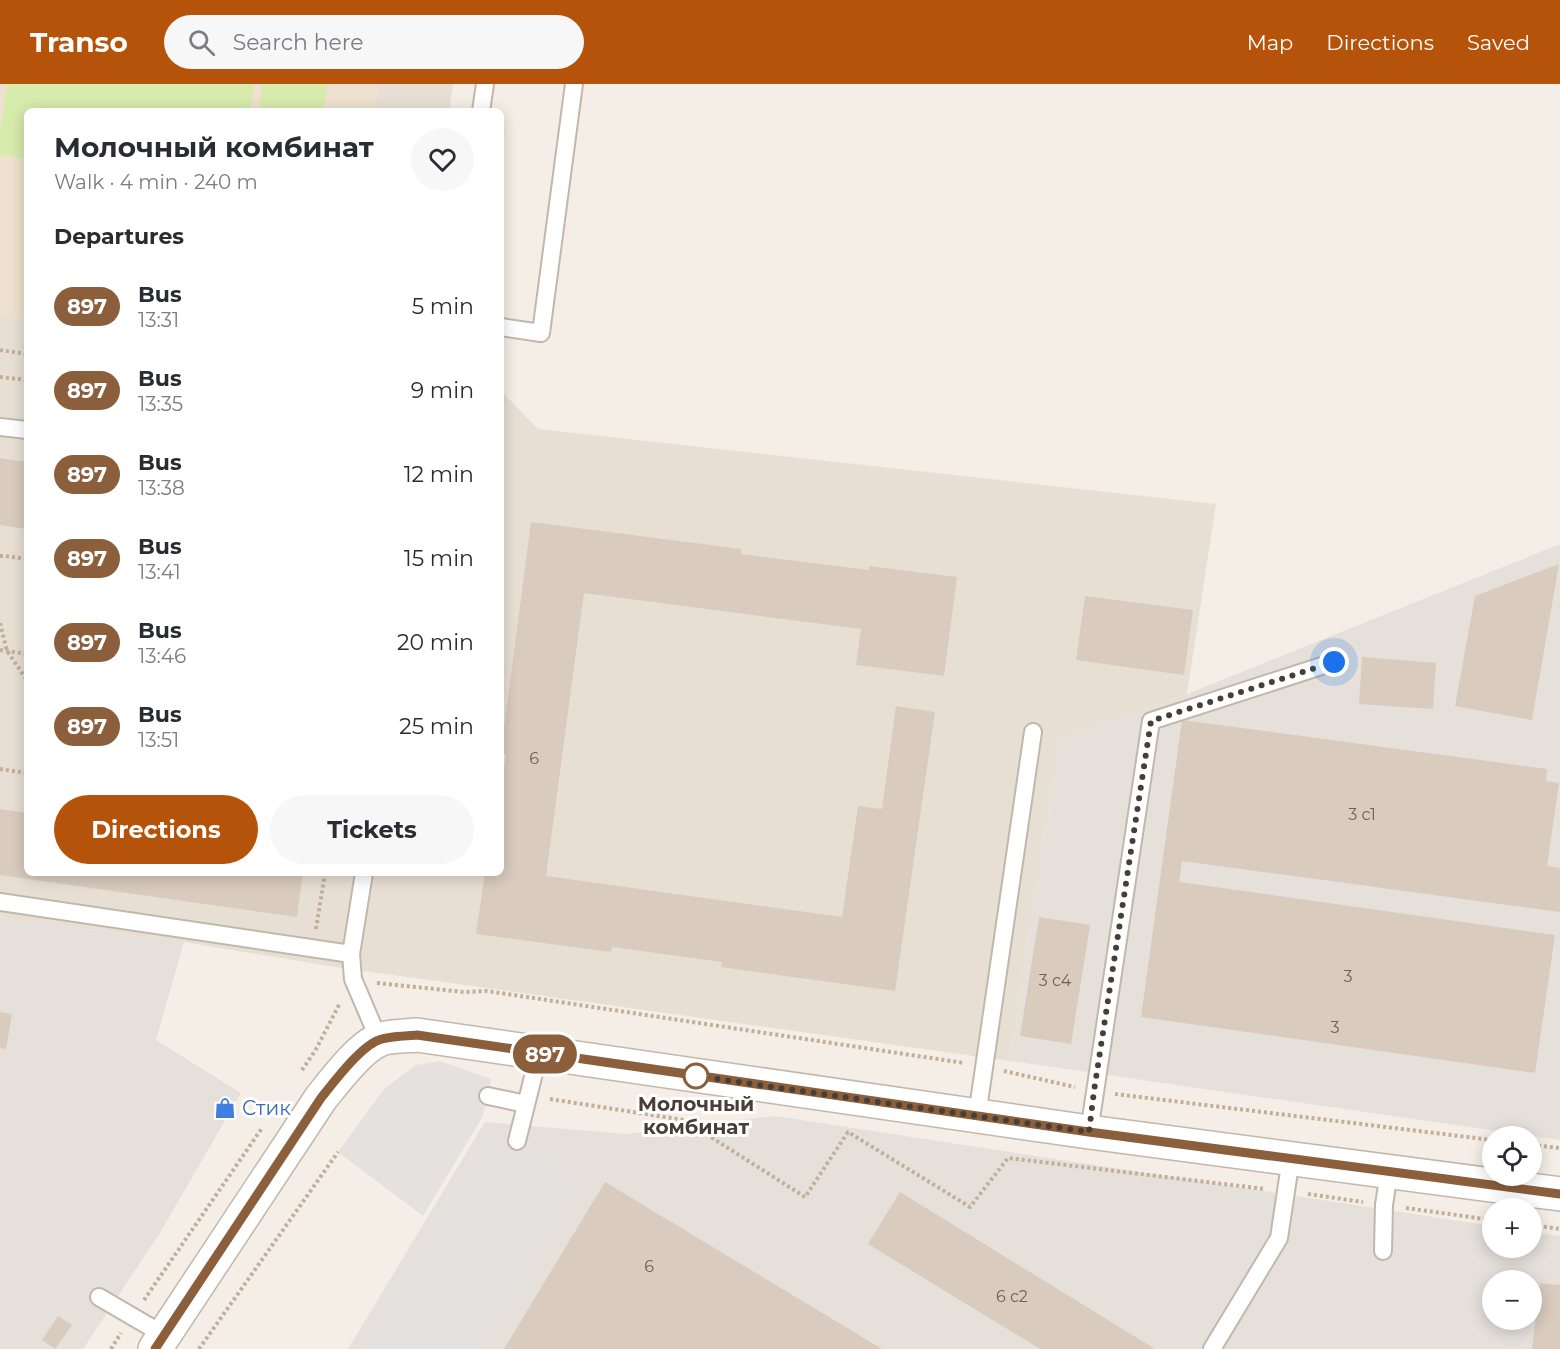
<!DOCTYPE html>
<html lang="en">
<head>
<meta charset="utf-8">
<style>
	:root { --surface:#fff; --page:#f7f7f7; --text:#2b2b33; --muted:#7c7c81; --accent:#b45309 }
	body { margin:0; font-family:Montserrat,sans-serif; background:var(--page); color:var(--text); height:100vh; display:flex; flex-direction:column; font-size:22px; white-space:nowrap }
	* { box-sizing:border-box; margin:0 }
	p { font-size:20px; color:var(--muted) }
	.icon { flex:none; width:33px; height:33px; fill:none; stroke:currentColor; stroke-width:2; stroke-linecap:round; stroke-linejoin:round }
	.map { position:relative; flex:1; overflow:hidden }
	.details { position:absolute; left:24px; top:24px; width:480px; height:768px; display:flex; flex-direction:column; background:var(--surface); border-radius:9px; box-shadow:0 3px 15px #0003 }
	.details>* { flex:none }
	.badge { padding:0 12px; border-radius:20px; font-size:21px; line-height:39px }
	.buttons { position:absolute; left:1482px; top:1042px; display:grid; gap:12px }
	.buttons a { display:grid; place-items:center; width:60px; height:60px; border-radius:50%; background:var(--surface); box-shadow:0 3px 15px #0003; font-size:30px }
	.you { position:absolute; width:30px; height:30px; margin:-15px; border:4px solid #fff; border-radius:50%; background:#1a73e8; box-shadow:0 0 0 9px #1a73e833 }
	.map>.badge { position:absolute; translate:-50% -50%; box-shadow:0 0 0 3px #fff }
	h2 { padding:0 30px; font-size:22px; line-height:54px }
	.round { display:grid; place-items:center; flex:none; width:63px; height:63px; border-radius:32px; background:var(--page) }
	.head { display:flex; align-items:center; justify-content:space-between; height:102px; padding:0 30px }
	h1 { font-size:28px; font-weight:700; line-height:45px }
	.primary-button { display:flex; gap:12px; margin-top:auto; padding:12px 30px }
	.primary-button a { flex:1; height:69px; border-radius:36px; background:var(--accent); color:#fff; font-size:24px; font-weight:700; line-height:69px; text-align:center }
	.primary-button a+a { background:var(--page); color:var(--text) }
	ul { padding:0; list-style:none }
	li { display:flex; align-items:center; gap:18px; height:84px; padding:0 30px }
	li div { flex:1 }
	li b { display:block; font-size:22px }
	li em { font-style:normal }
	li .badge { min-width:66px; font-weight:700; text-align:center }
	header { display:flex; align-items:center; gap:36px; box-sizing:border-box; height:84px; padding:0 30px; background:var(--accent); color:#fff }
	header strong { font-size:28px }
	nav { display:flex; gap:33px; margin-inline-start:auto; font-size:21px }
	.search { width:420px; height:54px; background:var(--page); display:flex; align-items:center; gap:15px; box-sizing:border-box; padding:0 21px; border-radius:33px; color:var(--muted); font-size:22px }
	.map>svg:first-child { display:block }
	.residential { fill:#e8dfd4 }
	.industrial { fill:#e6e0db; fill-rule:evenodd }
	.education { fill:#eee1cf }
	.green { fill:#d7ebac }
	.parking { fill:#e5e1de }
	.building { fill:#d9cbbe }
	.lines { fill:none; stroke-linecap:round; stroke-linejoin:round }
	.lane-casing { stroke:#c3b7ab; stroke-width:20 }
	.street-casing { stroke:#c3b7ab; stroke-width:36 }
	.path { stroke:#c3ae98; stroke-width:4; stroke-dasharray:3 3; stroke-linecap:butt }
	.lane { stroke:#fff; stroke-width:16 }
	.street { stroke:#fff; stroke-width:33 }
	.line-casing { stroke:#fff; stroke-width:14 }
	.line { stroke:#8b5e3c; stroke-width:9 }
	.walk { stroke:#473e35; stroke-width:6; stroke-dasharray:0 10.8 }
	.stop-dot { fill:#fff; stroke:#8b5e3c; stroke-width:3 }
	.labels { text-anchor:middle; stroke-width:6; stroke-linejoin:round; paint-order:stroke }
	.number-label { font-size:16px; fill:#6c6157 }
	.stop-label { font-size:20px; font-weight:bold; fill:#473e35; stroke:#fff }
	.shop-label { font-size:20px; fill:#366cbe; stroke:#fff; text-anchor:start }
</style>
</head>
<body>
<header>
<strong>Transo</strong>
<div class="search"><svg class="icon" aria-label="search" viewBox="0 0 24 24"><circle cx="10" cy="10" r="6"/><path d="M15 15l6 6"/></svg>Search here</div>
<nav><a>Map</a><a>Directions</a><a>Saved</a></nav>
</header>
<div class="map">
<svg width="1560" height="1265" viewBox="0 0 1560 1265">
	<rect width="100%" height="100%" fill="#f4eee6"/>
	<path class="residential" d="M0,0H453L449,27H27V789H501V276L504,310L538,345L1216,420L1187,610L1060,654L1010,977L335,883L184,858L0,833Z"/>
	<g class="industrial">
		<path d="M1560,460V1056L1010,977L1060,654L1187,610Z"/>
		<path d="M0,833L184,858L156,956L241,1009L161,1147L83,1265H0Z"/>
		<path d="M775,1032L1492,1142V1164H1532V1148L1560,1152V1265H348L485,1038L626,1050ZM1492,1197H1532V1236H1492Z"/>
	</g>
	<path class="education" d="M0,0H379L375,27H27V237L0,233Z"/>
	<g class="green">
		<path d="M7,0H254L250,27H27V75L0,71V49Z"/>
		<path d="M262,0H327L323,27H259Z"/>
	</g>
	<g class="parking">
		<path d="M440,977L491,995L483,1032L423,1132L338,1068L384,1005L416,981Z"/>
		<path d="M489,1041L584,1097L485,1265H356Z"/>
	</g>
	<g class="building">
		<path d="M0,374L27,378V445L0,441Z"/>
		<path d="M531,438L741,465V470L869,486V482L957,493L944,592L856,581L861,545L584,509L546,792L842,833L858,722L882,725L896,622L935,628L895,907L721,883L722,878L612,863L611,868L476,850L485,789H501V707L506,670H501V667Z"/>
		<path d="M1559,480L1532,636L1455,622L1475,512Z"/>
		<path d="M1085,512L1193,526L1184,591L1076,576Z"/>
		<path d="M1362,573L1436,579L1433,625L1359,620Z"/>
		<path d="M1182,636L1547,685L1546,697L1559,699L1547,782L1560,784V828L1182,777L1179,798L1555,851L1535,989L1141,933Z"/>
		<path d="M0,725L27,729V789H303L297,833L0,791Z"/>
		<path d="M1039,833L1090,841L1071,960L1020,952Z"/>
		<path d="M0,928L12,930L6,965L0,964Z"/>
		<path d="M605,1098L882,1265H504Z"/>
		<path d="M900,1108L1155,1265H1040L868,1160Z"/>
		<path d="M1540,1199L1560,1201V1265H1532Z"/>
		<path d="M58,1232L72,1241L55,1265L42,1256Z"/>
	</g>
	<g class="lines">
		<defs>
			<g id="lane">
				<path d="M481,27L485,0"/>
				<path d="M501,243L541,249L574,0"/>
				<path d="M0,343L27,346"/>
				<path d="M364,789L351,870L353,895L379,956"/>
				<path d="M0,818L351,870"/>
				<path d="M488,1012L526,1020"/>
				<path d="M977,1032L1033,648"/>
				<path d="M1089,1048L1151,637L1334,578"/>
				<path d="M517,1057L539,969"/>
				<path d="M1383,1167L1384,1121L1389,1088"/>
				<path d="M99,1213L164,1251"/>
				<path d="M1212,1265L1279,1154L1291,1074"/>
			</g>
			<path id="street" d="M155,1265L321,1014C334,998 360,963 379,956C387,952 407,952 417,951L1089,1048L1560,1110"/>
		</defs>
		<use href="#lane" class="lane-casing"/>
		<use href="#street" class="street-casing"/>
		<g class="path">
			<path d="M0,266L27,270"/>
			<path d="M0,293L27,296"/>
			<path d="M0,472H5L27,475"/>
			<path d="M0,539L7,567L27,596"/>
			<path d="M0,566L27,570"/>
			<path d="M0,685L27,689"/>
			<path d="M316,845L325,789"/>
			<path d="M377,899L464,908L487,907L964,979"/>
			<path d="M302,986L315,967L340,919"/>
			<path d="M1004,987L1075,1003"/>
			<path d="M1115,1010L1492,1056"/>
			<path d="M550,1015L684,1036L805,1113L848,1048L970,1123L1008,1074L1265,1105"/>
			<path d="M1532,1061L1560,1064"/>
			<path d="M1308,1110L1363,1118"/>
			<path d="M1406,1124L1492,1136"/>
			<path d="M1532,1141L1560,1145"/>
			<path d="M144,1216L262,1044"/>
			<path d="M111,1265L121,1249"/>
			<path d="M199,1265L338,1068"/>
		</g>
		<use href="#lane" class="lane"/>
		<use href="#street" class="street"/>
	</g>
	<g class="lines">
		<defs>
			<path id="line" d="M155,1265L321,1014C334,998 360,963 379,956C387,952 407,952 417,951L1089,1048L1560,1110"/>
		</defs>
		<use href="#line" class="line-casing"/>
		<use href="#line" class="line"/>
		<path class="walk" d="M696,992L1089,1048L1094,1007L1151,637L1334,578"/>
	</g>
	<defs>
		<symbol id="shop-bare" viewBox="-9 -9 18 18"><path d="M-5-2.5h2.3a2.7 3.5 0 0 1 5.4 0H5L5.5 6h-11ZM-1.5-2.5h3a1.5 2.3 0 0 0-3 0Z" fill="#3f7fe0" stroke="#fff" stroke-width="2.5" paint-order="stroke"/></symbol>
	</defs>
	<g fill-rule="evenodd">
		<use href="#shop-bare" x="210" y="1009" width="30" height="30"/>
	</g>
	<circle class="stop-dot" cx="696" cy="992" r="12"/>
	<g class="labels">
		<g class="number-label">
			<text x="534" y="680">6</text>
			<text x="1362" y="736">3 с1</text>
			<text x="1348" y="898">3</text>
			<text x="1055" y="902">3 с4</text>
			<text x="1335" y="949">3</text>
			<text x="649" y="1188">6</text>
			<text x="1012" y="1218">6 с2</text>
		</g>
		<g class="stop-label">
			<text x="696" y="1027">Молочный<tspan x="696" dy="23">комбинат</tspan></text>
		</g>
		<g class="shop-label">
			<text x="242" y="1031">Стик</text>
		</g>
	</g>
</svg>
<div class="buttons">
<a><svg class="icon" aria-label="locate" viewBox="0 0 24 24"><circle cx="12" cy="12" r="6"/><path d="M12 2v4M12 18v4M2 12h4M18 12h4"/></svg></a>
<a>+</a>
<a>−</a>
</div>
<div class="you" style="left:1334px;top:578px"></div>
<b class="badge" style="left:545px;top:970px;background:#8b5e3c;color:#fff">897</b>
<section class="details">
<div class="head"><div><h1>Молочный комбинат</h1><p>Walk · 4 min · 240 m</p></div><a class="round"><svg class="icon" aria-label="heart" viewBox="0 0 24 24"><path d="M12 20l-8-8c-3-5 5-10 8-4 3-6 11-1 8 4z"/></svg></a></div>
<h2>Departures</h2>
<ul>
<li><span class="badge" style="background:#8b5e3c;color:#fff">897</span><div><b>Bus</b><p>13:31</p></div><em>5 min</em></li>
<li><span class="badge" style="background:#8b5e3c;color:#fff">897</span><div><b>Bus</b><p>13:35</p></div><em>9 min</em></li>
<li><span class="badge" style="background:#8b5e3c;color:#fff">897</span><div><b>Bus</b><p>13:38</p></div><em>12 min</em></li>
<li><span class="badge" style="background:#8b5e3c;color:#fff">897</span><div><b>Bus</b><p>13:41</p></div><em>15 min</em></li>
<li><span class="badge" style="background:#8b5e3c;color:#fff">897</span><div><b>Bus</b><p>13:46</p></div><em>20 min</em></li>
<li><span class="badge" style="background:#8b5e3c;color:#fff">897</span><div><b>Bus</b><p>13:51</p></div><em>25 min</em></li>
</ul>
<div class="primary-button"><a>Directions</a><a>Tickets</a></div>
</section>
</div>
</body>
</html>
